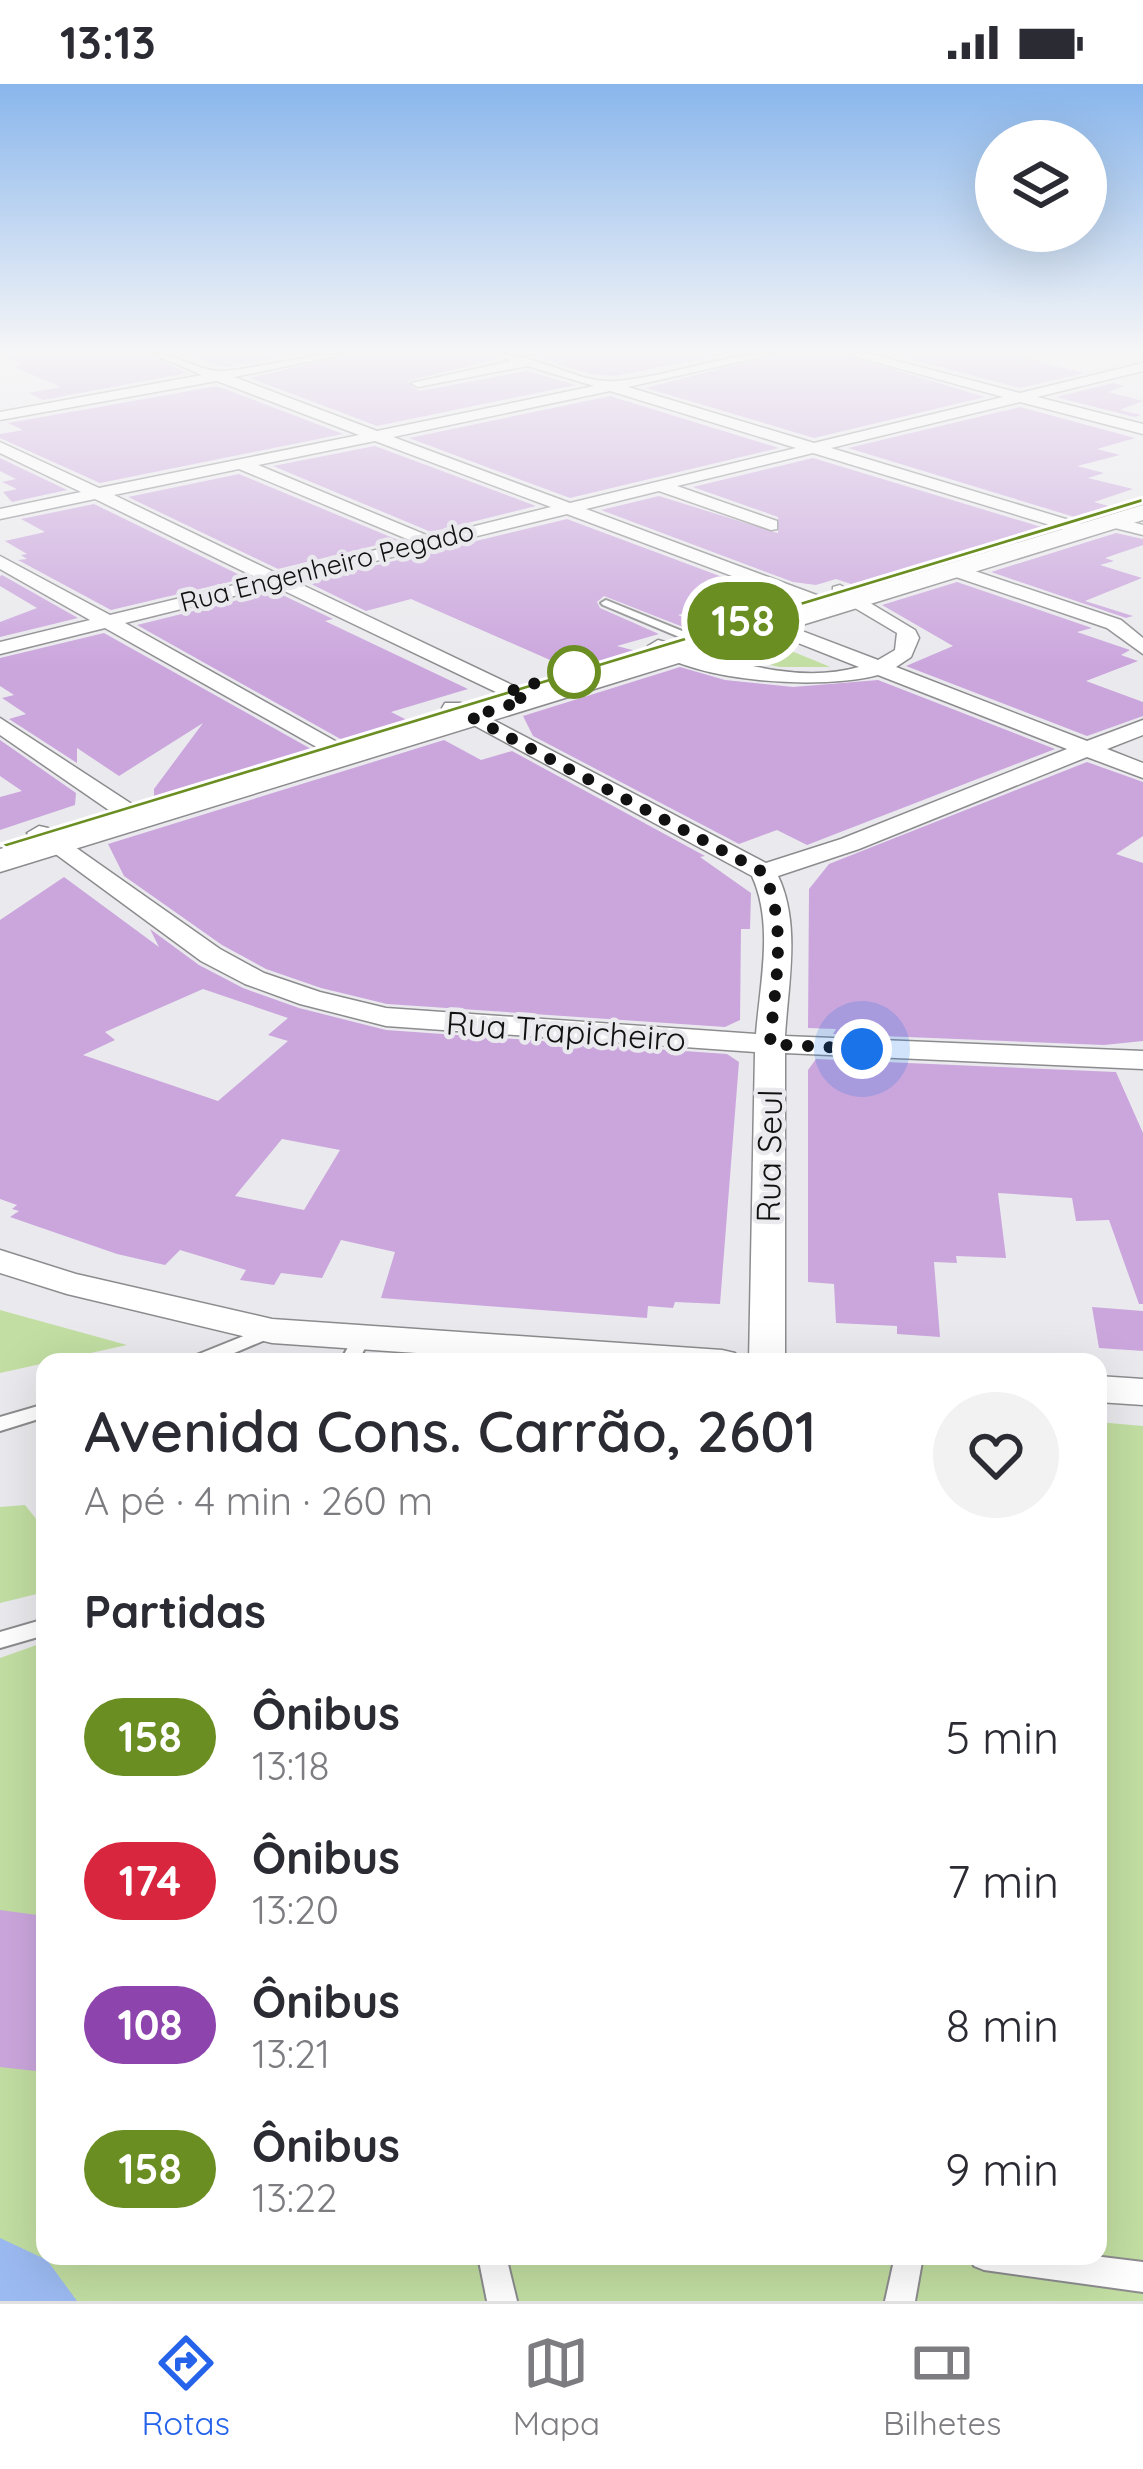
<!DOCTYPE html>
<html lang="pt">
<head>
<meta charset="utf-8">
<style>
	:root { --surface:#fff; --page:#f2f2f3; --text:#2b2b33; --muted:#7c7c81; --line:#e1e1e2; --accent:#2563eb }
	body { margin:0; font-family:Quicksand,sans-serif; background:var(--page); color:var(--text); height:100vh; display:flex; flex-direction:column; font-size:45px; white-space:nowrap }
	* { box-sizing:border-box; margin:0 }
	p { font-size:39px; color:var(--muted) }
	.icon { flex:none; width:66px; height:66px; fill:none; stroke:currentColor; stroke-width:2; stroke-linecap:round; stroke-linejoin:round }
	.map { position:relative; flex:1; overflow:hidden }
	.panel { position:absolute; left:36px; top:1269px; width:1071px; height:912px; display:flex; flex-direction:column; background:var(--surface); border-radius:24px; box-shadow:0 12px 48px #0002 }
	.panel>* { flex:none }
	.badge { padding:0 24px; border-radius:39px; font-size:42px; line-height:78px }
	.tools { position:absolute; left:975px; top:36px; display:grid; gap:24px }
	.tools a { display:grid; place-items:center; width:132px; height:132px; border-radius:50%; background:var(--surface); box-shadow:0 12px 48px #0002; font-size:60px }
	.you { position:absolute; width:60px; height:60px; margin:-30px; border:9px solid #fff; border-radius:50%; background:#1a73e8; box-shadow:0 0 0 18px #1a73e833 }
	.map>.badge { position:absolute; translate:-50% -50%; box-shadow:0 0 0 6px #fff }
	h2 { padding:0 48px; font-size:45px; line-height:108px }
	.round { display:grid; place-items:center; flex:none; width:126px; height:126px; border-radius:63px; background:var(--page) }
	.head { display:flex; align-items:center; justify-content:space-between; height:204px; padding:0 48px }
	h1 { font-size:57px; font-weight:600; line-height:90px }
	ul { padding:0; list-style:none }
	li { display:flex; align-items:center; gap:36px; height:144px; padding:0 48px }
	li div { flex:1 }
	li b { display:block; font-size:45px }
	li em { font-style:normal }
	li .badge { min-width:132px; font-weight:700; text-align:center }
	.status { display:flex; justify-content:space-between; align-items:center; height:84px; padding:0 60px; background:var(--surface); direction:ltr }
	.status svg { height:33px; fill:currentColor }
	.dock { display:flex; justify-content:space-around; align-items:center; height:168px; border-top:3px solid var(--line); background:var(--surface); font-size:33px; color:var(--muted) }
	.dock a { display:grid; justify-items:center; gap:6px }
	.dock .selected { color:var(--accent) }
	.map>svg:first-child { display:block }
	.green { fill:#c2dea2 }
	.water { fill:#9cbaf2 }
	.building { fill:#cba6dd; fill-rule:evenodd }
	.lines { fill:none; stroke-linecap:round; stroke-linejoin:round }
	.lane-casing { stroke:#8c8c8f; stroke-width:4 }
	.street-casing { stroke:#8c8c8f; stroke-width:3 }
	.secondary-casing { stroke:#8c8c8f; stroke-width:3 }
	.lane { fill:#fff; fill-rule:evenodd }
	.street { fill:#fff; fill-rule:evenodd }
	.secondary { fill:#fff; fill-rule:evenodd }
	.line { fill:#6b8e23; stroke:#fff; stroke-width:3 }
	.walk { stroke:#111112; stroke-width:12; stroke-dasharray:0 21.6 }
	.stop-dot { fill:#fff; stroke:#6b8e23; stroke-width:6 }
	.labels { text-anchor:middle; stroke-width:9; stroke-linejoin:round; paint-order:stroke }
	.far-street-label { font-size:27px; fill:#111112; stroke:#eaeaee }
	.street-label { font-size:33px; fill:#111112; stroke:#eaeaee }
</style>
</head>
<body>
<div class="status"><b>13:13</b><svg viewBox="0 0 49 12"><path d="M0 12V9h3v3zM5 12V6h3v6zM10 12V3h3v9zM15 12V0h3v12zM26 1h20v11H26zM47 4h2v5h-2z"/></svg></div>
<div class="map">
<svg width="1143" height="2217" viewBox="0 0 1143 2217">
	<rect width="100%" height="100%" fill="#eaeaee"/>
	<g class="green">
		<path d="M767,557L828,582L830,583H780L722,571Z"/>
		<path d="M0,1226L127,1261L0,1289Z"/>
		<path d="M1098,1338L1143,1342V2217H0V1574L45,1558V2172H1098Z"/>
		<path d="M25,1421L45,1446V1508L0,1519V1423Z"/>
	</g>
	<path class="water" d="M0,2154L47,2176L77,2217H0Z"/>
	<g class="building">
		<path d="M2,270H149L187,289L43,316L28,309L61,303L12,282L21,280Z"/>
		<path d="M179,270H296L225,283Z"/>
		<path d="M350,270H493L498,275L407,297L419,307L527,287L576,301L377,342L250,294Z"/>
		<path d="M529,270H727L616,292L589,290Z"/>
		<path d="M778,270H842L985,313L814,354L646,304Z"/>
		<path d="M890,270H1009L1084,289L1020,304Z"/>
		<path d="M1113,299L1125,302L1108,308L1143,317L1120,326L1141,331L1134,333L1056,313Z"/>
		<path d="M217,302L343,350L100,399L0,354V350L23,346L8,339Z"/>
		<path d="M610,312L779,364L570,414L409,354Z"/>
		<path d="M1020,323L1135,354L1097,365L1120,371L1077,382L1104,389L1088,394L1133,405L1094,418L1116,424L1081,435L848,364Z"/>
		<path d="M375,362L536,422L431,448L273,382Z"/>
		<path d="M0,374L67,406L12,418L3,408L17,405L2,398L16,395L0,387Z"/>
		<path d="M813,374L1048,445L857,502L836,495L816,501L793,498L601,426L659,412L778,449V433L693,403Z"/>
		<path d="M239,390L398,456L278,485L128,413Z"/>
		<path d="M94,420L246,494L111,526L18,476L27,475L21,471L27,470L5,457L45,448L21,435Z"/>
		<path d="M567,435L760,507L678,531L697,538L683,543L604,512L597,518L600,524L659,550L617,562L640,568L575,587L411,515L366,527L307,498Z"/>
		<path d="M1116,449L1143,455V461L1105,474L1114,477L1100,481L1142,494L1085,517L1133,532L1126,534L991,488Z"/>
		<path d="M0,492L2,491L78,534L0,553V538L37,524L0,502Z"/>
		<path d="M957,498L1092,544L1077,548L1130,566L1121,571L1138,577L1086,597L1143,618V632L1087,652L906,582L953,562L882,521Z"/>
		<path d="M274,507L333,535L325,537L468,605L391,628L409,637L344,657L137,541Z"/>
		<path d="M104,549L313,666L154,714V705L203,639L119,692L77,664V679L9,635L26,630L2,614L14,611L0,602V574Z"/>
		<path d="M680,583L725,596L793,603L878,596L1055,665L807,761L777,746L739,760L533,652L523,632Z"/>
		<path d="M0,656L76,709L75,721L0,746V713L22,707L0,692Z"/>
		<path d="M444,656L481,676L512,667L705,772L700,773L751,809L750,845H741L740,936L725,943L387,920L321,904L266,885L222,861L124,792L108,760Z"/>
		<path d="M1087,678L1143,698V752L1116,770L1143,779V957L1104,961L833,950L836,945L808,944L809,805L829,780Z"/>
		<path d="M64,793L159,863L150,845L199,881L243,904L299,924L386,946L727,970L739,978L720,1220L675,1218L673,1224L648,1222L647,1234L381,1214L395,1168L341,1156L322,1194L281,1189L274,1201L240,1196L246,1186L180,1166L165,1181L117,1170L10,1133L19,1127L12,1125L17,1121L0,1115V836ZM203,905L288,934L268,951L288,957L218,1017L83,971L115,956L105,948ZM282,1055L340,1066L304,1126L235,1112Z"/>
		<path d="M816,975L1116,988L1143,1049V1220H1139L1109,1136L1076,1137L1072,1114L998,1109L1006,1174L956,1172L957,1179L934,1178L940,1253L897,1250V1242L836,1239L834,1200L808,1198V986Z"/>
		<path d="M1092,1223L1143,1227V1267L1099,1264Z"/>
		<path d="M0,1826L45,1832V1988L0,1983Z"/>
	</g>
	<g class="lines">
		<defs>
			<g id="lane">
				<path d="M606,516L692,551L693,553L684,555L603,521L601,519Z"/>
				<path d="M271,1241L277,1243L280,1247L277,1251L213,1278H187L189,1274Z"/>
				<path d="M361,1248L370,1254L358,1278H340L355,1250Z"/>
				<path d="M45,1320V1333L0,1347V1333Z"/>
				<path d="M45,1535V1551L0,1564V1548Z"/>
				<path d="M478,2172H506L517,2217H487Z"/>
				<path d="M895,2172H923L915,2217H885Z"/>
				<path d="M970,2172H1094L1143,2178V2208L984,2186L974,2182Z"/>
			</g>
			<g id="street">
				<path d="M153,270C178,270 202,289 225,287C266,283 305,270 346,270L234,293L377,347L594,302L527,282L418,303L411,299L511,277L497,270C537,270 580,300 616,297C670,293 720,270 774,270L628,303L814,359L1003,313L846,270H870L1020,309L1143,279V287L1037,313L1143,340V350L1020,318L831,364L1089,442V450L1083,451L813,369L677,402L777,437V445L771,446L659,407L586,425L838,519L841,523L831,529L567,430L294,497L533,611V621L525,622L274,502L125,539L353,667V677L345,679L105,544L0,570V558L90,536L0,485V472L110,531L259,495L95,415L0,435V425L81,408L0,369V358L99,404L359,351L217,297L0,336V328L202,291ZM610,307L796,364L570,419L393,353ZM375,357L551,423L431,453L258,381ZM239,385L412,457L278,490L114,411Z"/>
				<path d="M1113,433L1143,441V451L1107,442V434Z"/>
				<path d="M954,480L1121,536L1143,554V570L1107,544L947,490L945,486Z"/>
				<path d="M840,501L915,546L919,554L911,573L896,583L1087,657L1143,636V651L1107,665L1143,679V694L1087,673L859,765L778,792C801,840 788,900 785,952L1143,967V985L785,969V1278H749L755,968L386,942L300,920L245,900L201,877L27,749L39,742L48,744L220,865L264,889L320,908L386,924L756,950C760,899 774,840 752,792L442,624L445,619H461L766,779L841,755L1067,665L878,591C823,606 693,599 648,562L658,556C722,573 792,602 859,583L745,538L742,534L752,528L878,576L895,566L897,549L833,511V503Z"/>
				<path d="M0,634L147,730V740H129L0,651Z"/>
				<path d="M0,1166L76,1190L272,1235L722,1266L735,1269L740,1278H548L272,1259L67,1210L0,1189Z"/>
				<path d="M1098,1292L1143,1295V1321L1098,1318Z"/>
			</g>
			<path id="secondary" d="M1143,421V436L0,788V765Z"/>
		</defs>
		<use href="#lane" class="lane-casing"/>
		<use href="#street" class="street-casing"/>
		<use href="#secondary" class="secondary-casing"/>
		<use href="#lane" class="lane"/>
		<use href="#street" class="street"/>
		<use href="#secondary" class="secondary"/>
	</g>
	<linearGradient id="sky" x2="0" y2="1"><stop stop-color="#89b6ec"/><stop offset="0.46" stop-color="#f6f6f7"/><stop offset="1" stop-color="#f6f6f7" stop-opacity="0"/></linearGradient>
	<rect width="1143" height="581" fill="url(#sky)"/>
	<path class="line" d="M1143,413V419L6,764L0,760Z"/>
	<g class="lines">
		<path class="walk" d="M574,588L585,584L507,608L525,616L471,633L763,788C789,839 774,905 770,960L862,965"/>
	</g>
	<circle class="stop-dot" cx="574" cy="588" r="24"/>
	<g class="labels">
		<g class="far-street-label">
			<text transform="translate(327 483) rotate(-14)" y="9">Rua Engenheiro Pegado</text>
		</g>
		<g class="street-label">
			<text transform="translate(566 947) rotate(4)" y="12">Rua Trapicheiro</text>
			<text transform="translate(769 1072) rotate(-89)" y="12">Rua Seul</text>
		</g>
	</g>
</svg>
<div class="tools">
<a><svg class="icon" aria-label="layers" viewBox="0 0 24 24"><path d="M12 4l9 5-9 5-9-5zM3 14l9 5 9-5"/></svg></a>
</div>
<div class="you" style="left:862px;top:965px"></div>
<b class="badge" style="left:743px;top:537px;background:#6b8e23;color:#fff">158</b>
<section class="panel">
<div class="head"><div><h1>Avenida Cons. Carrão, 2601</h1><p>A pé · 4 min · 260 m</p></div><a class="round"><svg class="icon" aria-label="heart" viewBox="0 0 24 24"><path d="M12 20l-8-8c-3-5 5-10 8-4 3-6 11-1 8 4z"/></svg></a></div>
<h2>Partidas</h2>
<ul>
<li><span class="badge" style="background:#6b8e23;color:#fff">158</span><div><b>Ônibus</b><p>13:18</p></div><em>5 min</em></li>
<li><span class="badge" style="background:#d7263d;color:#fff">174</span><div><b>Ônibus</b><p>13:20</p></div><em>7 min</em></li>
<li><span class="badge" style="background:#8e44ad;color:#fff">108</span><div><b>Ônibus</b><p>13:21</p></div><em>8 min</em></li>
<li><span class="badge" style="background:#6b8e23;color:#fff">158</span><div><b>Ônibus</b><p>13:22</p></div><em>9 min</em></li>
</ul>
</section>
</div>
<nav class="dock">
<a class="selected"><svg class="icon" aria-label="directions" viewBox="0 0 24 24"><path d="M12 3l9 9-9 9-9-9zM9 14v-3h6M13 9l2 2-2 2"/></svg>Rotas</a>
<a><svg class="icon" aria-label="map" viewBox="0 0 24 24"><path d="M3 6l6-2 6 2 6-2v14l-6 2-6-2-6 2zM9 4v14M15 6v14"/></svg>Mapa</a>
<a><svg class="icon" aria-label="tickets" viewBox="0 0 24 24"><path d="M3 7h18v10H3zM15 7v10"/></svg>Bilhetes</a>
</nav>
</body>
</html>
